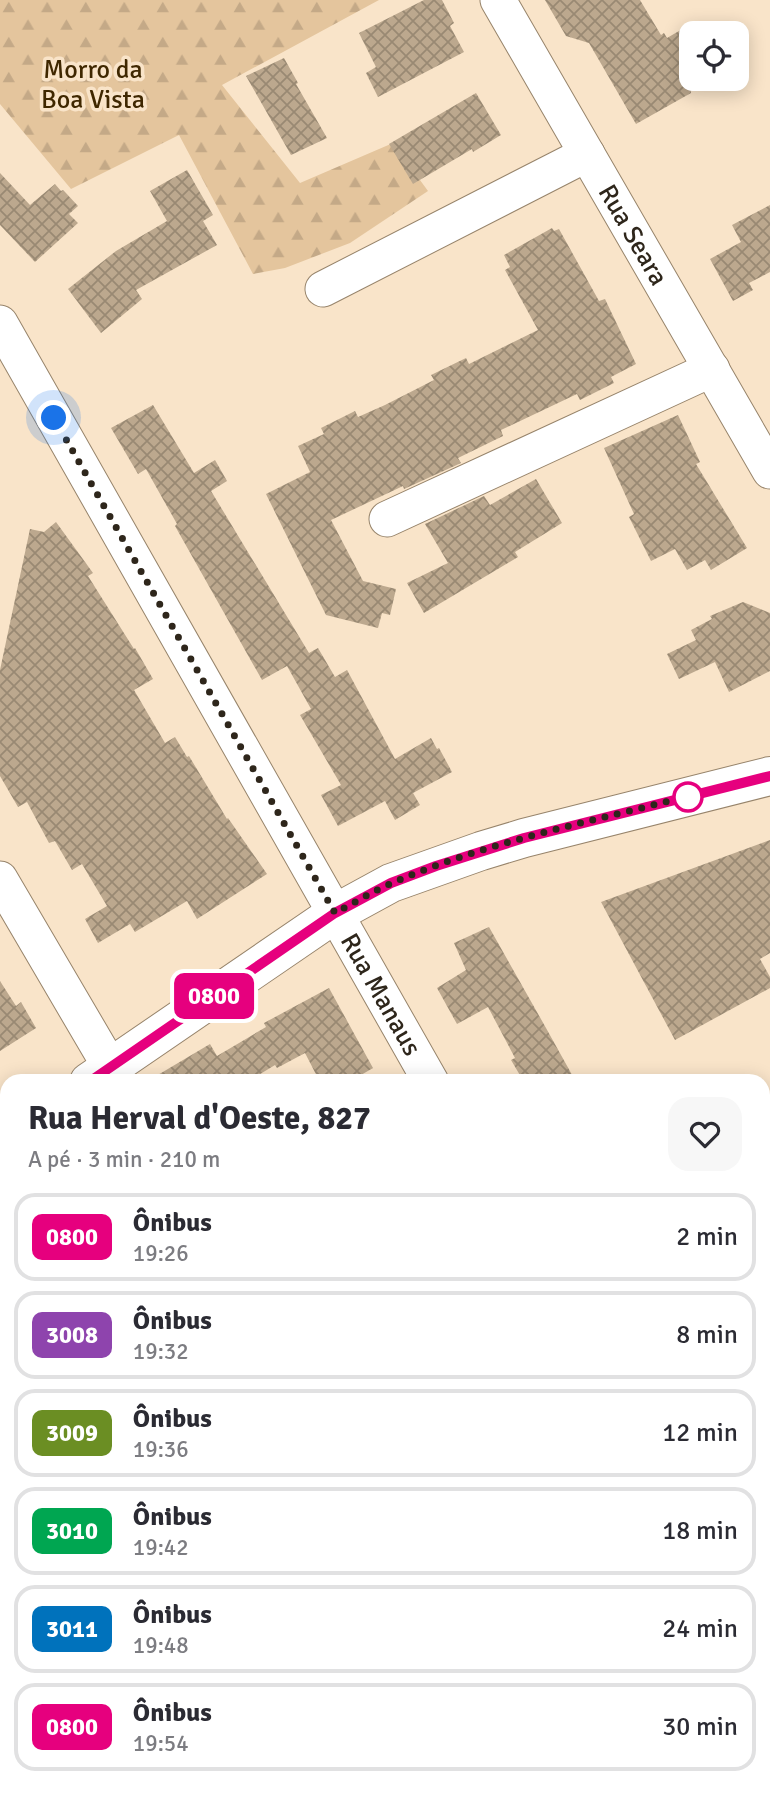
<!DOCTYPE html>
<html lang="pt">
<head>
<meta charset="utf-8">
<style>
	:root { --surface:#fff; --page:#f7f7f7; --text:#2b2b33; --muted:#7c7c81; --line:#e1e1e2 }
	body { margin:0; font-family:Signika,sans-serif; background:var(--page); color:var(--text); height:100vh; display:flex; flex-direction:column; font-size:26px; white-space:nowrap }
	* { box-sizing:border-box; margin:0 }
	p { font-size:23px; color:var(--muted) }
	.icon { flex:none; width:38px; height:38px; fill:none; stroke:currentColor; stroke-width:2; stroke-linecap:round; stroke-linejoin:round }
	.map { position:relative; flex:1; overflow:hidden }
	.side { position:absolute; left:0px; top:1074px; width:770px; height:723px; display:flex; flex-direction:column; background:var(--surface); border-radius:21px 21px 0 0; box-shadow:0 4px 18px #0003 }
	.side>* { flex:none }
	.badge { padding:0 14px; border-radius:10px; font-size:24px; line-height:46px }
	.controls { position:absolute; left:679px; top:21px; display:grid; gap:14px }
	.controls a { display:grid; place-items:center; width:70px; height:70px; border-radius:14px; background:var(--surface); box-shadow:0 4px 18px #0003; font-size:35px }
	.you { position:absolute; width:35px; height:35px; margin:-18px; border:5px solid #fff; border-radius:50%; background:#1a73e8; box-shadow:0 0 0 10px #1a73e833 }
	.map>.badge { position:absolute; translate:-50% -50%; box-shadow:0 0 0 4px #fff }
	.round { display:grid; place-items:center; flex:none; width:74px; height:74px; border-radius:21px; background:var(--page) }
	.summary { display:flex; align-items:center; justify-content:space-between; height:119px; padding:0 28px }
	h1 { font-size:33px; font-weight:700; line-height:52px }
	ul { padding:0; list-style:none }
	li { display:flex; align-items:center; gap:21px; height:88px; margin:0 14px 10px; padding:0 14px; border:4px solid var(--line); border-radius:21px }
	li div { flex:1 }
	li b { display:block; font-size:26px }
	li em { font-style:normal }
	li .badge { min-width:77px; font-weight:700; text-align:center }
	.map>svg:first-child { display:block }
	.forest { fill:url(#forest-firs) }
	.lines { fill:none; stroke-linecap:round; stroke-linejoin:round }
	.stream { stroke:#b49163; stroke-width:9 }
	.building { fill:url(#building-cross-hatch) }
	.minor-casing { stroke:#97846b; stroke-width:37 }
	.primary-casing { stroke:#97846b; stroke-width:40 }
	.minor { stroke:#fff; stroke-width:35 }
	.primary { stroke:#fff; stroke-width:38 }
	.line-casing { stroke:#fff; stroke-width:16 }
	.line { stroke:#e6007e; stroke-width:10 }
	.walk { stroke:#2e261b; stroke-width:7; stroke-dasharray:0 12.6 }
	.stop-dot { fill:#fff; stroke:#e6007e; stroke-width:3.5 }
	.labels { text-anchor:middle; stroke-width:7; stroke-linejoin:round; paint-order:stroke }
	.park-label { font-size:26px; fill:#3f2700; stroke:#f9e4c9 }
	.street-label { font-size:26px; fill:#2e261b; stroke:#f9e4c9 }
</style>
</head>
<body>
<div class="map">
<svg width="770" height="1797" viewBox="0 0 770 1797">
	<defs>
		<pattern id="forest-firs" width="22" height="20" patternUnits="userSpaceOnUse" patternTransform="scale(1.75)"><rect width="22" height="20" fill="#e4c59d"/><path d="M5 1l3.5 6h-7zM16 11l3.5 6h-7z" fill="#c4a987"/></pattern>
		<pattern id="building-cross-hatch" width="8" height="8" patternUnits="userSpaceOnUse" patternTransform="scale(1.75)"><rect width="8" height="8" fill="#bca88e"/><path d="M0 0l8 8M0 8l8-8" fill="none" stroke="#998973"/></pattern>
	</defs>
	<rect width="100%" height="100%" fill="#f9e4c9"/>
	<path class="forest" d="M0,0H379L222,85L300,183L393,143L428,191L350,243L285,268L253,274L179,135L71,189L0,104Z"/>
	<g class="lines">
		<g class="stream">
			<path d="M765,1552L770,1550"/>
			<path d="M194,1797L218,1790"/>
		</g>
	</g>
	<g class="building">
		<path d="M424,0H442L454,23L450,26L464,52L378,97L366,73L376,67L359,33Z"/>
		<path d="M545,0H640L661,35L664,33L667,38L691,24V93L636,124L589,43L566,36Z"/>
		<path d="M284,58L298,83L296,84L327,138L291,155L246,76Z"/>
		<path d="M476,93L501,135L473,152L472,149L413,184L389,144Z"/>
		<path d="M187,170L213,215L203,221L217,245L136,290L142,299L101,333L68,289L116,251L167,221L150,191Z"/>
		<path d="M0,173L30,205L55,184L61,191L63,190L78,206L69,214L78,223L35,262L0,225Z"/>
		<path d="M770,205V272L749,283L753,290L733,301L710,259L741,242L732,225Z"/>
		<path d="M552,228L554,231L559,229L599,301L605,299L636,364L611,377L614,383L580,400L577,394L501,430L503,436L458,458L461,463L404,489L403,486L331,520L363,581L396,589L390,615L382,613L378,628L326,615L266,494L310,472L298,446L324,434L321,428L355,411L358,417L385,405L434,380L431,375L466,358L469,364L538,330L505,270L510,267L504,255Z"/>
		<path d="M153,405L194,473L215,460L227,481L211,491L309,653L318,648L335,677L347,670L395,759L431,738L437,749L439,748L452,772L413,793L420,805L395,820L385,801L338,826L321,795L341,785L300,715L311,709L287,666L262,680L175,526L177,524L146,469L138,474L111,428Z"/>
		<path d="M678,415L700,462L696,464L747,548L711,570L705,560L687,570L675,549L651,561L629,517L634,514L604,448Z"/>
		<path d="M536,479L562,523L515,552L518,557L424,613L407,583L448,563L425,524L484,496L490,505Z"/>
		<path d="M56,522L93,573L88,576L134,649L135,648L153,679L134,690L165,743L175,737L187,757L189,756L227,819L228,818L267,874L197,919L187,901L135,932L130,924L98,943L85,919L107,906L82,864L72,870L55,841L49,843L27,802L18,807L0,776V670L30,529L44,532Z"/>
		<path d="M743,602L770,613V671L729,692L715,662L679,679L667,654L696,640L691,630L712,619L710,616Z"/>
		<path d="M770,840V953L760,959L770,977V988L675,1040L601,902Z"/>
		<path d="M489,927L546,1028L576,1082H524L511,1060L515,1058L488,1007L457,1024L437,988L466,970L454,943Z"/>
		<path d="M0,981L16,1006L21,1002L36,1028L0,1051Z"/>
		<path d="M329,988L373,1068L349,1082H320L305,1053L277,1068L275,1065L247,1082H146L210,1044L217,1056L266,1027L264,1023Z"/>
	</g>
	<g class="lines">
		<defs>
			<g id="minor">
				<path id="s1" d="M498,0L770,471"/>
				<path d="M323,289L587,154"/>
				<path id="s2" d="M0,323L431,1082"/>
				<path d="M387,519L712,369"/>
				<path d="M0,879L119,1082"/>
				<path d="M0,1212L7,1224"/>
				<path d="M763,1664L770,1677"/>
				<path d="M533,1790L537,1797"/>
			</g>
			<g id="primary">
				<path d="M89,1082L336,913L391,883L481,851L524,838L770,776"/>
				<path d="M0,1142L7,1138"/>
			</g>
		</defs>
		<use href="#minor" class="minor-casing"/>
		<use href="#primary" class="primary-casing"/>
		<use href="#minor" class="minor"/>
		<use href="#primary" class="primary"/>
	</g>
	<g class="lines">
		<defs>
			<path id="line" d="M89,1082L335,913L391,883L436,866L524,838L770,776"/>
		</defs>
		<use href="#line" class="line-casing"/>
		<use href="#line" class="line"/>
		<path class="walk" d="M54,418L335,913C354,903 373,891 392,883C489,841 595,821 696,794L688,797"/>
	</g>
	<circle class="stop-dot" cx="688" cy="797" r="14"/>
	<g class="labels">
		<g class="park-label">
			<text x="93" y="78">Morro da<tspan x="93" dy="30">Boa Vista</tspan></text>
		</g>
		<g class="street-label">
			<text dy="9" stroke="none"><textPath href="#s1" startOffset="271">Rua Seara</textPath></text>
			<text dy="9" stroke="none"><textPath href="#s2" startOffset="772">Rua Manaus</textPath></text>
		</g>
	</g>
</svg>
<div class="controls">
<a><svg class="icon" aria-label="locate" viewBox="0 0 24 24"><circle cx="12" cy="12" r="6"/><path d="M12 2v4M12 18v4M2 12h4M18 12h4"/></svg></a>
</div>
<div class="you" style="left:54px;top:418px"></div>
<b class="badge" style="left:214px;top:996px;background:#e6007e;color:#fff">0800</b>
<section class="side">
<div class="summary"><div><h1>Rua Herval d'Oeste, 827</h1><p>A pé · 3 min · 210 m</p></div><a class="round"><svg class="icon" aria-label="heart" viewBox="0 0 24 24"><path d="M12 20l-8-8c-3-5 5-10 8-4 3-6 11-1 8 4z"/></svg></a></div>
<ul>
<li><span class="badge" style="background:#e6007e;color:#fff">0800</span><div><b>Ônibus</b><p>19:26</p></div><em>2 min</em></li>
<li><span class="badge" style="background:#8e44ad;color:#fff">3008</span><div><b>Ônibus</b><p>19:32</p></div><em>8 min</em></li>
<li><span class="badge" style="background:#6b8e23;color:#fff">3009</span><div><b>Ônibus</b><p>19:36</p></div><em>12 min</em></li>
<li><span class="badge" style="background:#00a651;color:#fff">3010</span><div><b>Ônibus</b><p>19:42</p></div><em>18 min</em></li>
<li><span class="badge" style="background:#0072bc;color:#fff">3011</span><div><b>Ônibus</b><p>19:48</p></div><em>24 min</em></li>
<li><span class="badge" style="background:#e6007e;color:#fff">0800</span><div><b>Ônibus</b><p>19:54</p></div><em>30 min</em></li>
</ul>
</section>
</div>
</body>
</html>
